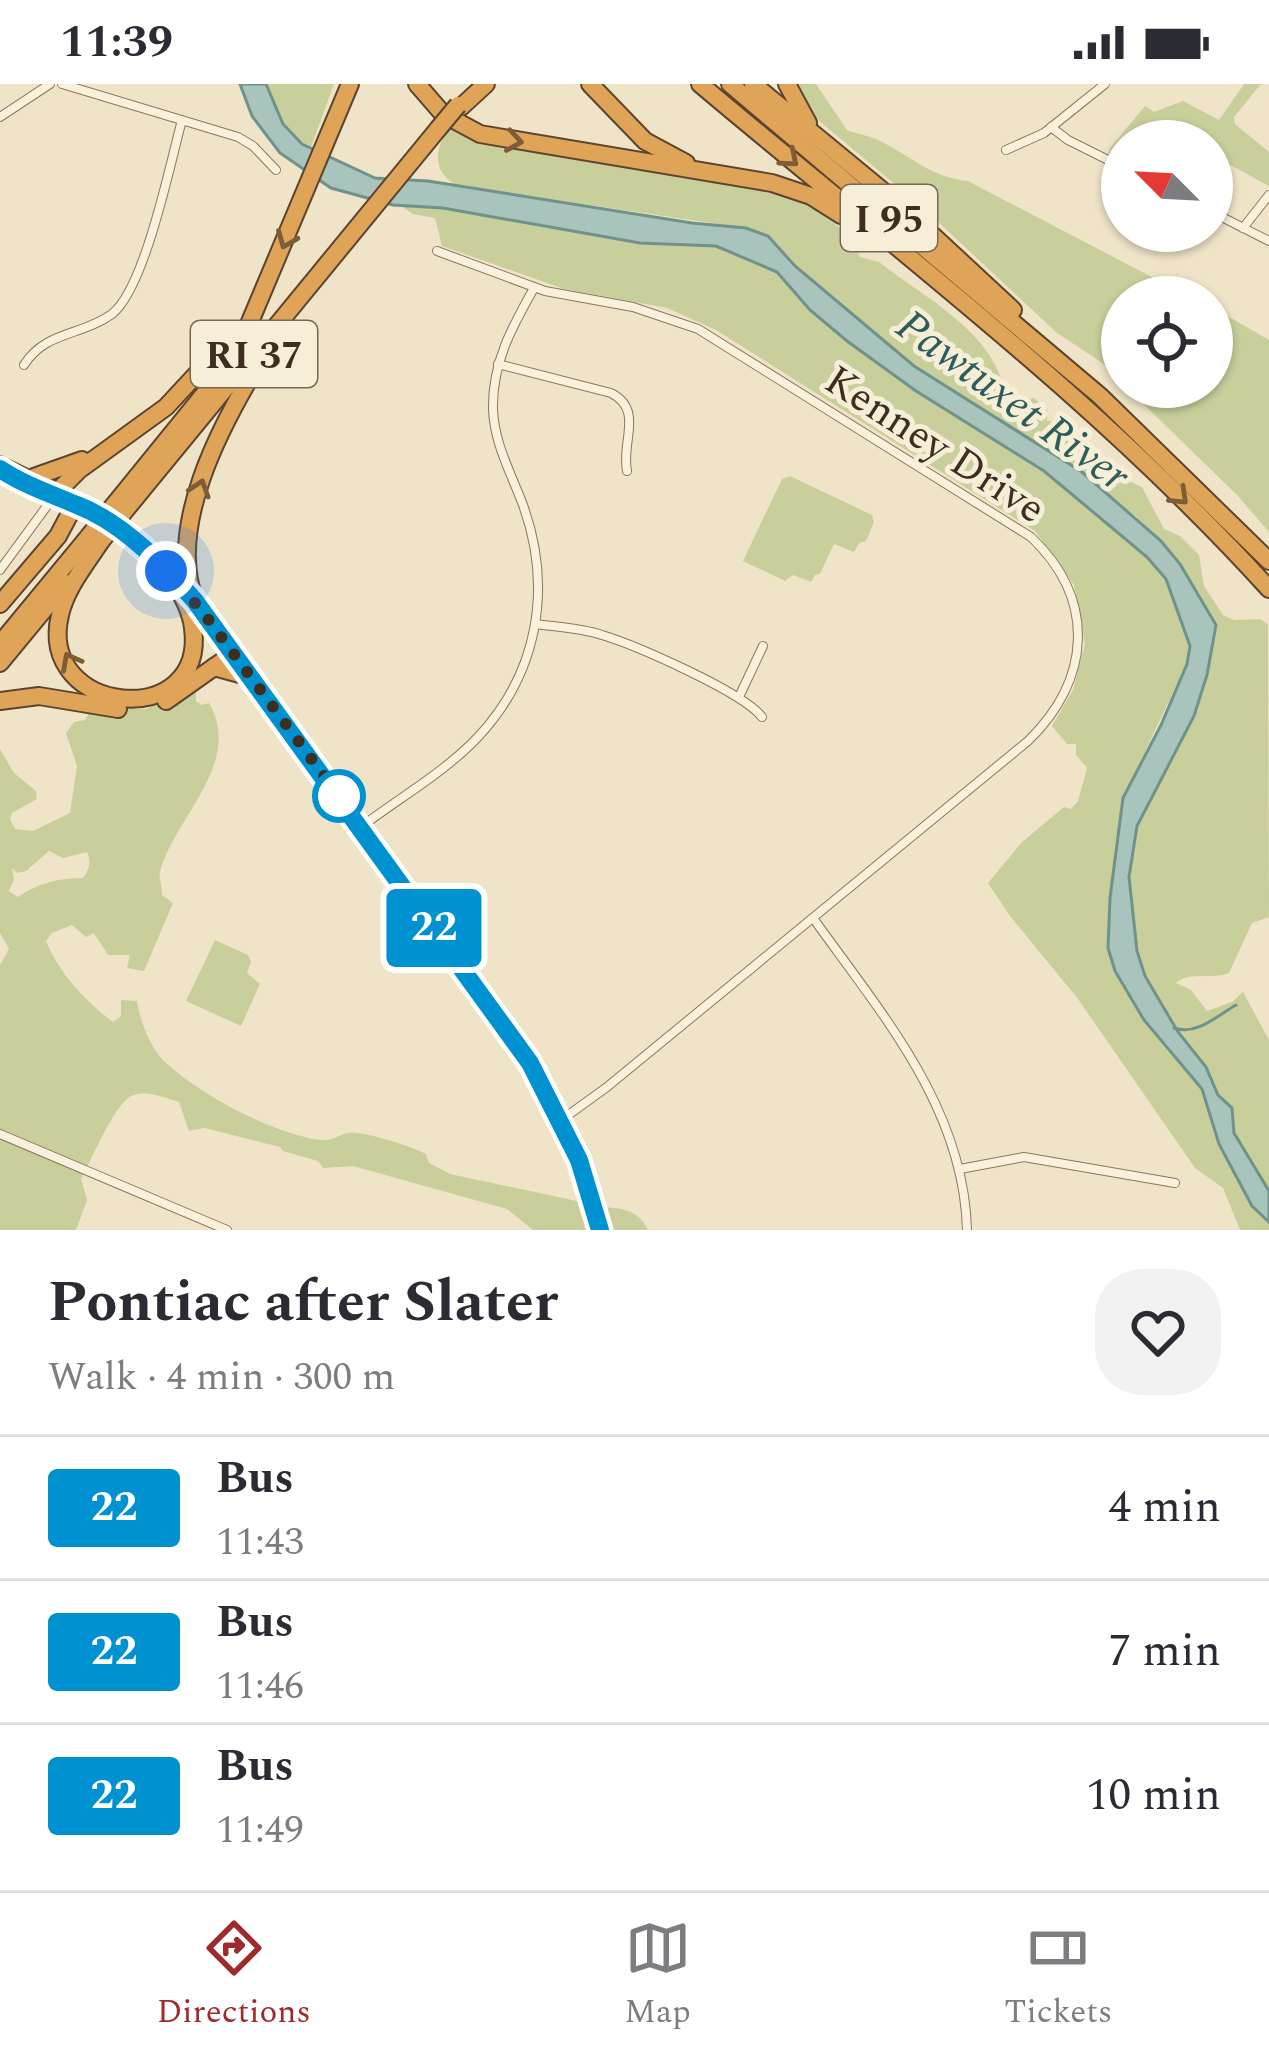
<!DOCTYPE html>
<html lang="en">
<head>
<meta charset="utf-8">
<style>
	:root { --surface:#fff; --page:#f2f2f3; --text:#2b2b33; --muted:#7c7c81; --line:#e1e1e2; --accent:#9e2a2b }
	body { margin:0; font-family:Spectral,serif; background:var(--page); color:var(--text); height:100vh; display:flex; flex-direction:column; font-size:45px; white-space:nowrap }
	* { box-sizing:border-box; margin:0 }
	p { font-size:39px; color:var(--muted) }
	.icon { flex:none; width:66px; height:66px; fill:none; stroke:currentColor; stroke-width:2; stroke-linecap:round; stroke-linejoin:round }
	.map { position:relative; height:1146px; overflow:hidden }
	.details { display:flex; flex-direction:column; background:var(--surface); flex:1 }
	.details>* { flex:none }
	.badge { padding:0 24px; border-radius:9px; font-size:42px; line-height:78px }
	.needle { width:78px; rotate:294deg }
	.fabs { position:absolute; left:1101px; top:36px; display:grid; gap:24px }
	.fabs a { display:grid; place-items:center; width:132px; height:132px; border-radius:50%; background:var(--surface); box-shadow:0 3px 9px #0004; font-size:60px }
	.you { position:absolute; width:60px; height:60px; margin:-30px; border:9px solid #fff; border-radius:50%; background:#1a73e8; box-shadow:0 0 0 18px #1a73e833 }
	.map>.badge { position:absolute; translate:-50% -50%; box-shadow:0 0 0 6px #fff }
	.round { display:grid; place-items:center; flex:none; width:126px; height:126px; border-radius:48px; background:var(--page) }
	.headline { display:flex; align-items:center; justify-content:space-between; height:204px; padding:0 48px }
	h1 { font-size:57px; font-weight:700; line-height:90px }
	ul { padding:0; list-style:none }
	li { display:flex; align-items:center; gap:36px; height:144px; padding:0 48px; border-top:3px solid var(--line) }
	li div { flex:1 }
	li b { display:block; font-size:45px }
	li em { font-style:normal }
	li .badge { min-width:132px; font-weight:700; text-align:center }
	.status { display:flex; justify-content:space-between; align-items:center; height:84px; padding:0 60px; background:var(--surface); direction:ltr }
	.status svg { height:33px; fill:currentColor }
	.menu { display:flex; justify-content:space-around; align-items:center; height:168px; border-top:3px solid var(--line); background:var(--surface); font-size:33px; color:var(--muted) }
	.menu a { display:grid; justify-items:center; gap:6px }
	.menu .selected { color:var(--accent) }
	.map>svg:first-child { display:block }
	.green { fill:#c9cf9b; fill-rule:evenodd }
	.water { fill:#a9c4bc; stroke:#6f938a; stroke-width:3 }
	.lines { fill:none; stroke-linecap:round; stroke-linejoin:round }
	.stream { stroke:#6f938a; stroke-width:3 }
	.minor-casing { stroke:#8d765c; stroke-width:10 }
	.secondary-casing { stroke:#6f573f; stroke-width:14 }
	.motorway-casing { stroke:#5b4430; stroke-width:20 }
	.minor { stroke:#faf1dc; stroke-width:8 }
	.secondary { stroke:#faf1dc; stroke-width:10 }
	.motorway { stroke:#e0a458; stroke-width:16 }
	.motorway-bridge-casing { stroke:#5b4430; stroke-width:20; stroke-linecap:butt }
	.motorway-bridge { stroke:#e0a458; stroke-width:16 }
	.oneway { stroke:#7e5d36 }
	.line-casing { stroke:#fff; stroke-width:27 }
	.line { stroke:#0092d0; stroke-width:18 }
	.walk { stroke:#3d2e20; stroke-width:12; stroke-dasharray:0 21.6 }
	.stop-dot { fill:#fff; stroke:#0092d0; stroke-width:6 }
	.labels { text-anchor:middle; stroke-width:10; stroke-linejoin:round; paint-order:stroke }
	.shield { fill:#f7eed8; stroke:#756857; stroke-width:3 }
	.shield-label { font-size:39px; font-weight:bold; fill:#3d2e20 }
	.street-label { font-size:42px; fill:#3d2e20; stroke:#f7eed8 }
	.water-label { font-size:45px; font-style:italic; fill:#2f5d5a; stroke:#f7eed8 }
</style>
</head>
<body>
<div class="status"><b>11:39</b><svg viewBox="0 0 49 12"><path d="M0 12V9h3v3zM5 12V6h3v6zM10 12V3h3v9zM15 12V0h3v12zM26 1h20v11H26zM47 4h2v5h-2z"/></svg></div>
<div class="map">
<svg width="1269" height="1146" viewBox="0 0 1269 1146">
	<rect width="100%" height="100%" fill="#f0e4c8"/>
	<g class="green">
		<path d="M266,0H334L310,66L283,40Z"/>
		<path d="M794,0H816L847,46C857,50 866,51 876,55C911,71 926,92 968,97L1190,213H1122V292L1057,249L921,122L818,36Z"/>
		<path d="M1244,0H1261L1234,33L1235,40L1269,68V102L1225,78L1218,82L1212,75V57H1191L1179,46L1167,57H1122V83L1106,75L1110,64L1145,22L1154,28L1183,17L1219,36Z"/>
		<path d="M450,44L755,101C797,115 840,130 860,173L879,178C925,214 992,247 1005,307L1000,315L1019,325L1022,317L1034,314L1047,326V337H1059L1118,392L1142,403L1164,445L1180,452L1199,471L1204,502L1223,531L1234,536L1261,535L1268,541L1269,833L1252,839L1229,889C1212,896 1189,887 1176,899L1191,906L1207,927L1232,918L1243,908L1269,956V1107L1234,1049L1233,1024L1218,1012L1206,983L1178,948L1145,892L1137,867L1129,793L1137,742L1194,632L1214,559L1215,541L1206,522L1180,480L1141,437L1082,388L914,282L795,182L768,152L745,144L460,102C433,92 432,65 450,44Z"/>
		<path d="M401,122L443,124L640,159H693L733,166L777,188L810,226L887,287L1075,409L1147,473L1166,495L1189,550L1187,579L1123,714L1110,814L1144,936L1202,1005L1219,1060L1258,1128L1269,1138V1146H1240L1223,1104L1195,1084L1078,915L1010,832L988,799L1022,758L1064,723L1071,725L1078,717L1087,684L1076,671V660H1067L1052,642L1073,606L1085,560L1074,501L1035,447L716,246L667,224L564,205L442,162L435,134L413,130Z"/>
		<path d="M1212,223L1269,256V448L1237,411L1126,303H1212Z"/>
		<path d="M790,392L872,431L874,438L866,457L859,459L854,468L834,460L820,490L815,491L811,498L793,491L785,497L743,477L782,395Z"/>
		<path d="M189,604L196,606V617L202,621L209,619C243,678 178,730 161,784C157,795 163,801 162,811L173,819L144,887L127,884L130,871H108L94,849L86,853L72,841L52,849L46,857C59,889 85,917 113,938L121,932V916L137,917C140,937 149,961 163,976C198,1010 273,1050 321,1056C333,1057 337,1052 347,1049C359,1045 414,1063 426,1070L429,1079L450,1090L591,1120L594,1124C615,1122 639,1124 648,1146H533L507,1125L353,1082L323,1084L318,1077L283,1067L280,1063L205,1044L189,1047L179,1018C166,1014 146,1005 131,1012C114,1021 91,1077 81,1095L87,1116L76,1146H0V881L9,865L0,849V665L14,689L36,707L37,715L12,729L10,735L15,745L33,747L70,729L77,682L66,649L74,638L85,636L93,622L146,625ZM49,767L63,774L87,768C91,777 90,785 83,794C59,794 38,799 18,813L9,807L14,795L12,784L17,789L26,787Z"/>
		<path d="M215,856L248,871L251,878L247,889L260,900L241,942L186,917Z"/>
	</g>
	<path class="water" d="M240,0H266L283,40L302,60L375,94L428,97L692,139L746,144L768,152L795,182L914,282L1082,388L1161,457L1180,480L1216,541L1207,591L1194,632L1137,742L1129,793L1137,867L1145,892L1178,948L1206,983L1218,1011L1232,1024L1234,1049L1269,1107V1138L1252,1122L1219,1060L1202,1005L1144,936L1115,887L1108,864L1110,814L1123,714L1161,641L1187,580L1190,562L1166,495L1147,473L1044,387L916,307L847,257L810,226L777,188L716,162L640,159L443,124L393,121L331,104L280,69L252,32Z"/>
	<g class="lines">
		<path class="stream" d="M1174,944C1196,952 1217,932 1236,921"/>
		<defs>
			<g id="minor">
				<path d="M62,0L238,53L253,62L276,86"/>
				<path d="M0,33L50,0"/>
				<path d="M1051,43L1068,56L1122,83"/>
				<path d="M1006,66L1044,49L1105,0"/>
				<path d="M1212,128L1269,157"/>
				<path d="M1243,144L1269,111"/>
				<path d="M437,167L545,207L633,223L698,245L1031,453C1097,516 1091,596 1028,657L607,1003L560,1037"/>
				<path d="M498,280L611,309C644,326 621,357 627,387"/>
				<path d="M24,281C45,247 82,252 112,230C145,204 170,80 182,36"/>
				<path d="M0,486L55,411"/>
				<path d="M536,540C558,543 581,544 602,551C635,561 743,608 762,633"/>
				<path d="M739,613L763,562"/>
				<path d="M361,743C399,714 445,688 478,653C538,589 553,504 523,421C511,389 494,359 493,325C492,279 512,243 534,204"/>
				<path d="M813,834C881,929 964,1024 967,1146"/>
				<path d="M0,1050L227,1146"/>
				<path d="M960,1085L1024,1073L1175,1099"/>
			</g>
			<g id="secondary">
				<path d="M0,378L65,409"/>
				<path d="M0,384L101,435L174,494"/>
				<path d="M191,512L529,979L579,1076L600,1146"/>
			</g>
			<g id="motorway">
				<path d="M417,0L443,30L480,50L772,99L811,112L841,131"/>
				<path d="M590,0L645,57L686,79"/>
				<path d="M700,0C893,163 1099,317 1269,505"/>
				<path d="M730,0L1100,312L1269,477"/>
				<path d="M753,0L901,122L1013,226"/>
				<path d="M787,0L808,39"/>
				<path d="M461,23L486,0"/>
				<path d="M34,393L82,376"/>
				<path d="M60,405L79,386L166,323L232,252"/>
				<path d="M114,421L209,304L247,245L350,0"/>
				<path d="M123,429L438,45"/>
				<path d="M101,457C86,480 66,504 60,531C36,632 207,648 193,544C191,526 180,508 172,492"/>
				<path d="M195,517C166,443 221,341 260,277"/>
				<path d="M0,520L58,452L75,420"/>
				<path d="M0,560L89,452"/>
				<path d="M0,579L66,499"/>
				<path d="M214,583L251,593"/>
				<path d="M0,617L39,612L118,625"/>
				<path d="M166,617L234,569"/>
			</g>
		</defs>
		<use href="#minor" class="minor-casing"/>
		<use href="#secondary" class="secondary-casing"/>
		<use href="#motorway" class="motorway-casing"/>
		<use href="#minor" class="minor"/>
		<use href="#secondary" class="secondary"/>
		<use href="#motorway" class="motorway"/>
		<defs>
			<g id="motorway-bridge">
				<path d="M438,45L458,21"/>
				<path d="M89,452L114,421"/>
				<path d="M101,457L123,429"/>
			</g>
		</defs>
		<use href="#motorway-bridge" class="motorway-bridge-casing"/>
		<use href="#motorway-bridge" class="motorway-bridge"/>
	</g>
	<defs><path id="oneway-chevron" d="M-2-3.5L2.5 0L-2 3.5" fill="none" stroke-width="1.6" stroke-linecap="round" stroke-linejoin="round" transform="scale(3)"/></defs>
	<g class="oneway">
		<use href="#oneway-chevron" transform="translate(514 57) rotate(9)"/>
		<use href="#oneway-chevron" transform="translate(790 75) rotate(40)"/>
		<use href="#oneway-chevron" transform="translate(286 156) rotate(112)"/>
		<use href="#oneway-chevron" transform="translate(200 404) rotate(-72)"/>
		<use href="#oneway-chevron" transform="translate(1180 413) rotate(44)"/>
		<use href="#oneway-chevron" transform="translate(70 577) rotate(-118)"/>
	</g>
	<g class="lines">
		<defs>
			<path id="line" d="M0,385C24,401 51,410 77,421C122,438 165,482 195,517L530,979L579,1076L600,1146"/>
		</defs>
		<use href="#line" class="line-casing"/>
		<use href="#line" class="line"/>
		<path class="walk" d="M166,487L202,527L339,712"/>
	</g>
	<circle class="stop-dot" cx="339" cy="712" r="24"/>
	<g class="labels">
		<g class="shield">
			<rect x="841" y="101" width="96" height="66" rx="9"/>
			<rect x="191" y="237" width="126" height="66" rx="9"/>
		</g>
		<g class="shield-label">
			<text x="889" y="148">I 95</text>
			<text x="254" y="284">RI 37</text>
		</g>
		<g class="street-label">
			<text transform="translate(936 359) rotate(33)" y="15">Kenney Drive</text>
		</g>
		<g class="water-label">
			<text transform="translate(1014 315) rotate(36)" y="16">Pawtuxet River</text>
		</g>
	</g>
</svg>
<div class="fabs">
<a><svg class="needle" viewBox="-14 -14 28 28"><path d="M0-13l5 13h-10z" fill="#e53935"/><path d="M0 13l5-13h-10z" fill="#7c7c81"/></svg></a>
<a><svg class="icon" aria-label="locate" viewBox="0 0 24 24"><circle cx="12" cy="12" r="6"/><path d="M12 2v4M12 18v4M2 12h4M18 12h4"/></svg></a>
</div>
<div class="you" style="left:166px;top:487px"></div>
<b class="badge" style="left:434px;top:844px;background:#0092d0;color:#fff">22</b>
</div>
<section class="details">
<div class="headline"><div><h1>Pontiac after Slater</h1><p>Walk · 4 min · 300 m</p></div><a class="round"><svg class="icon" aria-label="heart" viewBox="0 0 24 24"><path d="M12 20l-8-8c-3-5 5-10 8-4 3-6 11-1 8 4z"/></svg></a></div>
<ul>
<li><span class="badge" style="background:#0092d0;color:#fff">22</span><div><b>Bus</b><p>11:43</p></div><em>4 min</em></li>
<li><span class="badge" style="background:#0092d0;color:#fff">22</span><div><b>Bus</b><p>11:46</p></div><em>7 min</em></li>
<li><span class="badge" style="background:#0092d0;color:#fff">22</span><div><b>Bus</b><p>11:49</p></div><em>10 min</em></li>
</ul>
</section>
<nav class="menu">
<a class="selected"><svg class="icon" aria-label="directions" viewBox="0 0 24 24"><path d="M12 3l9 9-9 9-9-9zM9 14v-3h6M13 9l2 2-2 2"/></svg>Directions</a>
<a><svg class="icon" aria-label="map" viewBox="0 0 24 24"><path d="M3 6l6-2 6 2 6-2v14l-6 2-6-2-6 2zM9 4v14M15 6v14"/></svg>Map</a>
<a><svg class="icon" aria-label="tickets" viewBox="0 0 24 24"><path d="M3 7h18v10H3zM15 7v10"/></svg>Tickets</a>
</nav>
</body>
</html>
